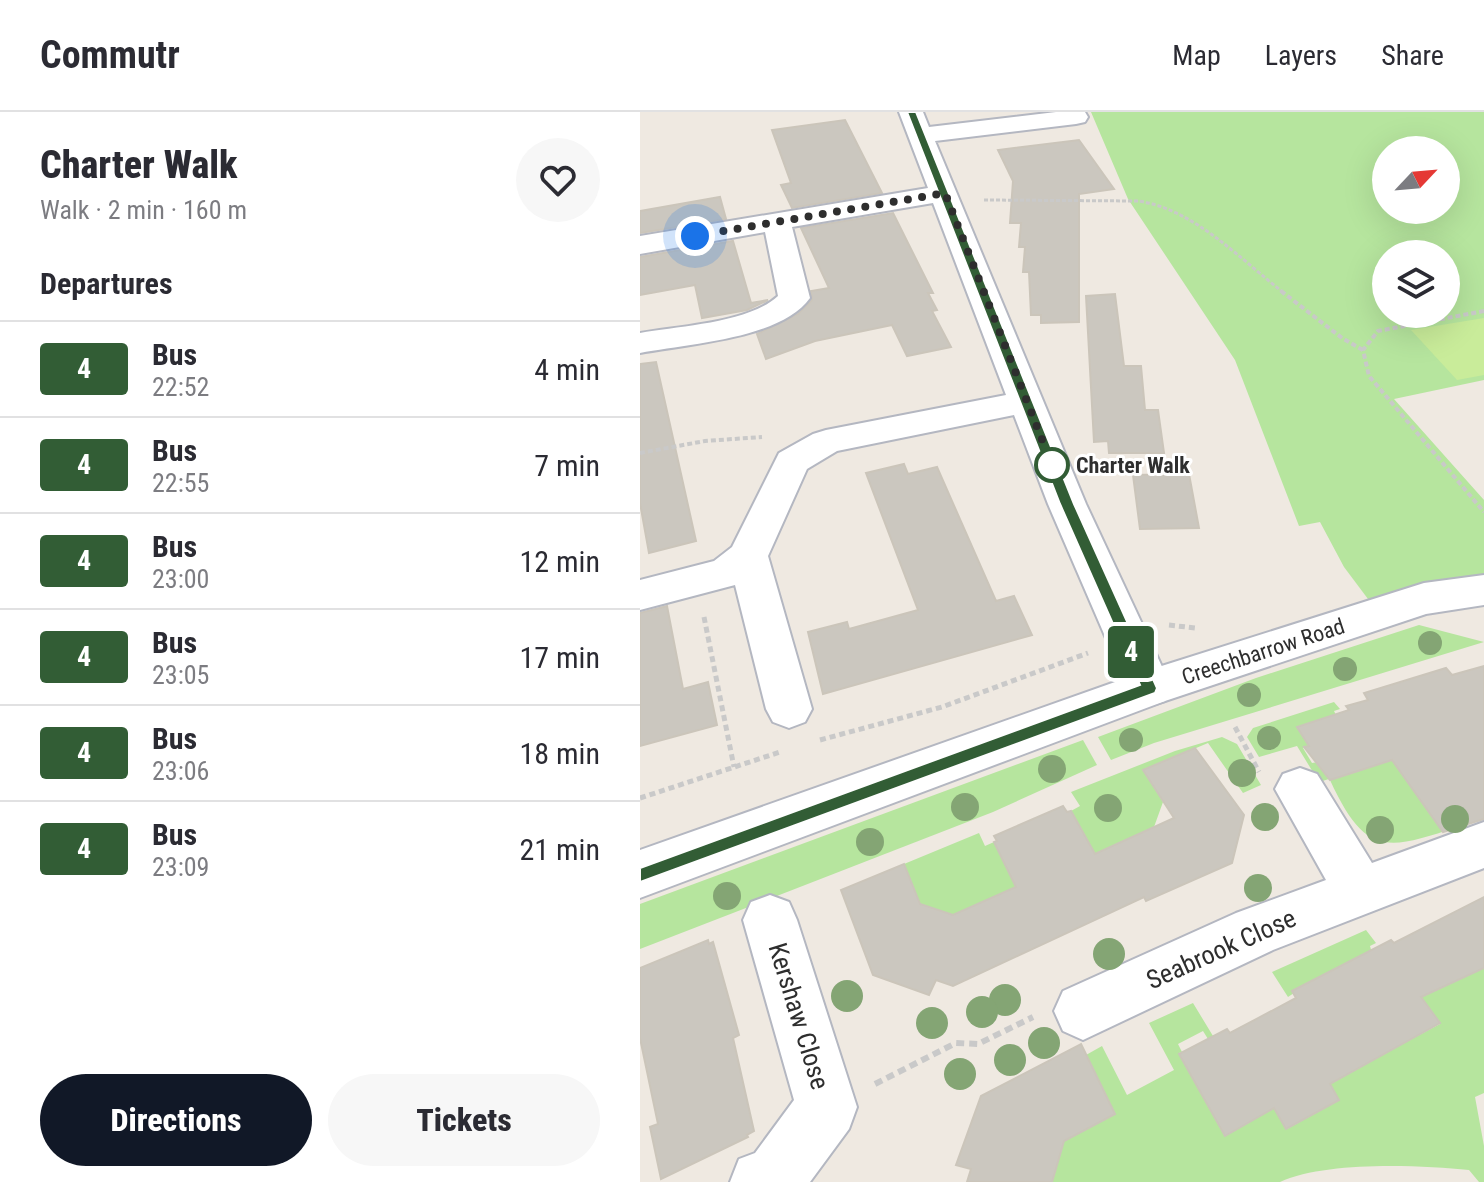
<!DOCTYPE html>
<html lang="en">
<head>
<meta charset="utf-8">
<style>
	:root { --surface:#fff; --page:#f7f7f7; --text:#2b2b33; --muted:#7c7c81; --line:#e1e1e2; --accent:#111827 }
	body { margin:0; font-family:"Roboto Condensed",sans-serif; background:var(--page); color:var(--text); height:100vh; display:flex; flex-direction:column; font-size:30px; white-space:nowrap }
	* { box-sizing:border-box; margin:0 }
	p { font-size:26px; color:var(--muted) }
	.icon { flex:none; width:44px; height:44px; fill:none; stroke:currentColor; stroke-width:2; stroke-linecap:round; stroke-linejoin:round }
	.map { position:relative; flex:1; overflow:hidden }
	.sheet { display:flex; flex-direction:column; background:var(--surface); width:640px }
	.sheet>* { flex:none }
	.badge { padding:0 16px; border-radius:6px; font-size:28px; line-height:52px }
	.needle { width:52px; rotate:64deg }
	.buttons { position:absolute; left:732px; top:24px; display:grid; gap:16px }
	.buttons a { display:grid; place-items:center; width:88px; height:88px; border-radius:50%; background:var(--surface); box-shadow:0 8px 32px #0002; font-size:40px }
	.you { position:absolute; width:40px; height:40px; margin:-20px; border:6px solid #fff; border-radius:50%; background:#1a73e8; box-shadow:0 0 0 12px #1a73e833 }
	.map>.badge { position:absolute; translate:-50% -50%; box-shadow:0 0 0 4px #fff }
	h2 { padding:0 40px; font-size:30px; line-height:72px }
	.round { display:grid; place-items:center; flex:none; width:84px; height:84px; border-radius:42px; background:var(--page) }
	.overview { display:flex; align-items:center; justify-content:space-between; height:136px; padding:0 40px }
	h1 { font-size:38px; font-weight:800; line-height:60px }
	.button { display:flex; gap:16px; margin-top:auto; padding:16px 40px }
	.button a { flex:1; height:92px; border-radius:48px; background:var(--accent); color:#fff; font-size:32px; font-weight:800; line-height:92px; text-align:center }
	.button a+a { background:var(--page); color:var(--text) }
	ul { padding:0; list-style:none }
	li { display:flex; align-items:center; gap:24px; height:96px; padding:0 40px; border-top:2px solid var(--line) }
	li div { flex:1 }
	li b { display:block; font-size:30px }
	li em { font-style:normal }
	li .badge { min-width:88px; font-weight:700; text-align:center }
	header { display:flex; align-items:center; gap:48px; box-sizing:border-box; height:112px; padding:0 40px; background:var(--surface); border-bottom:2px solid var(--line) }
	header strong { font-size:38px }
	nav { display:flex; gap:44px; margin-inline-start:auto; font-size:28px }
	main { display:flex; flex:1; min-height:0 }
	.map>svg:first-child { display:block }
	.green { fill:#b6e59e; fill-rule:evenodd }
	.pitch { fill:#c9ec9a }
	.building { fill:#cbc7bf; stroke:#cbc5ba; stroke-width:2 }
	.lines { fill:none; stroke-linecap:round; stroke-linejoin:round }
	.minor-casing { stroke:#b4b7c1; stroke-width:4 }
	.tertiary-casing { stroke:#b4b7c1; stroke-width:4 }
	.path-far3 { stroke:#c9c9c9; stroke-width:3; stroke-dasharray:4 2; stroke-linecap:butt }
	.path-far2 { stroke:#c9c9c9; stroke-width:4; stroke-dasharray:5 3; stroke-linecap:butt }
	.path-far1 { stroke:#c9c9c9; stroke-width:5; stroke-dasharray:6 4; stroke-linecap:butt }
	.path { stroke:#c9c9c9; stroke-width:6; stroke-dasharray:8 5; stroke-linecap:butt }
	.minor { fill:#fff; fill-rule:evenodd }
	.tertiary { fill:#fff; fill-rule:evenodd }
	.tree { fill:#84a574 }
	.line { fill:#325d35; stroke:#fff; stroke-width:2 }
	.walk { stroke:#2e2e2e; stroke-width:8; stroke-dasharray:0 14.4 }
	.stop-dot { fill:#fff; stroke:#325d35; stroke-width:4 }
	.labels { text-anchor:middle; stroke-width:6; stroke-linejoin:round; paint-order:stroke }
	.stop-label { font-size:22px; font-weight:bold; fill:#2e2e2e; stroke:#fff; text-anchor:start }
	.street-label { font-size:22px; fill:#2e2e2e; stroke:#fff }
	.near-street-label { font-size:26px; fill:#2e2e2e; stroke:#fff }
</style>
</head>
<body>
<header>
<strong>Commutr</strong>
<nav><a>Map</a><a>Layers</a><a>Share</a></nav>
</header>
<main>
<section class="sheet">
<div class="overview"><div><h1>Charter Walk</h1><p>Walk · 2 min · 160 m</p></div><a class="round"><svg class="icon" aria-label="heart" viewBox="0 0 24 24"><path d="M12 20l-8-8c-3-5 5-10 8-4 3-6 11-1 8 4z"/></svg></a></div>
<h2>Departures</h2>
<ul>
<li><span class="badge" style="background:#325d35;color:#fff">4</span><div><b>Bus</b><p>22:52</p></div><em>4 min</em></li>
<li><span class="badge" style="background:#325d35;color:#fff">4</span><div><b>Bus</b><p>22:55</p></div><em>7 min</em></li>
<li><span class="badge" style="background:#325d35;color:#fff">4</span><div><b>Bus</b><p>23:00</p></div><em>12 min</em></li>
<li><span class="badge" style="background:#325d35;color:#fff">4</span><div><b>Bus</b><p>23:05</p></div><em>17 min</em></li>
<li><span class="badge" style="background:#325d35;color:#fff">4</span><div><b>Bus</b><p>23:06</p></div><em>18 min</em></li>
<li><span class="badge" style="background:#325d35;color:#fff">4</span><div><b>Bus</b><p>23:09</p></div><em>21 min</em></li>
</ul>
<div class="button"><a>Directions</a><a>Tickets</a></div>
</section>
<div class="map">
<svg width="844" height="1070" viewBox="0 0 844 1070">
	<rect width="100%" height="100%" fill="#efe9e1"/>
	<g class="green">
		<path d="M451,0H844V268L754,287L844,388V469L731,491L704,455L680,410L659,414L595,248L488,87ZM746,38H806V98H746ZM746,142H806V202H746Z"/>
		<path d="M779,513L844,530L514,631L471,648L458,625L616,566Z"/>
		<path d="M806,556L841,603L817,715C746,739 725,744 690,668L767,643L724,581Z"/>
		<path d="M694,590L700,597L694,599L696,603L657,615L669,634L663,636L672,651L678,650L689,667L679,670L657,634L619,645L607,625L613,616Z"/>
		<path d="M582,625L597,632L621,673L603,681L568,631L504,658L523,690L514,715L474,734L498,775L358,783L313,803L280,792L264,752L339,721L345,734L354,730L461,752L431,699L440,694L431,680L535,639Z"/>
		<path d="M443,628L457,653L353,700L0,837V792Z"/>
		<path d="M726,818L736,831L730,834L758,934L800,912L780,883L844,856V981L835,985L844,1034V1070H839L829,1058C778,1053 686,1049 640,1070H412L424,1029L475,1002L446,943L462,934L487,983L534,958L509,911L553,891L573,924L568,927L563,919L538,932L542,940L539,941L584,1023L634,996L647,1017L699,988L690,972L734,946L654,881L648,885L632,860Z"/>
	</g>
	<path class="pitch" d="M844,206V263L817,268L771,218Z"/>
	<g class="building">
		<path d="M205,8L242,81L152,96L141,73L151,71L132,18Z"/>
		<path d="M439,28L474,77L439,82V210L401,211V203H391L389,160H383L385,135H379L381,111H370L373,69L358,38Z"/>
		<path d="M80,85L86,107L0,121V99Z"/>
		<path d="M253,101L293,181H288L297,198L292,199L311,235L267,244L252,213L175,229L126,247L117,222L158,202L172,188L171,179L189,176L161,116Z"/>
		<path d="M93,129L111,191L128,188L124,190L107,198L62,206L55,173L0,183V145Z"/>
		<path d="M475,182L484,254H501L505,298H518L524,341H469L468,329L454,330L446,184Z"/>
		<path d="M16,250L56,429L9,441L0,391V252Z"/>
		<path d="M264,352L268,362L297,355L356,489L374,484L392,523L183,582L168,520L207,510L209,517L278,498L226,361Z"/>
		<path d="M549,362L559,416L500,417L493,363Z"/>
		<path d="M27,494L43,577L68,570L77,613L0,634V501Z"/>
		<path d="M844,554V707L803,720L752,648L690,668L664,635L669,634L657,615L709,598L706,594L728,588L724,581L806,556L812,563Z"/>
		<path d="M555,636L604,703L592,751L506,789L504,785L313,874L296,868L289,883L233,863L201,778L264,752L280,792L313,803L376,775L354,730L357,729L354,724L423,694L427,700L431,699L455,742L534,706L503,658Z"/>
		<path d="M844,785V856L781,885L800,911L690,972L699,988L646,1017L634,996L585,1024L539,942L587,917L590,921L656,886L652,879L751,828L754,831Z"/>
		<path d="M68,828L69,832L73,830L99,923L93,926L114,1019L107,1023L108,1025L21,1067L10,1015L18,1012L0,926V856Z"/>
		<path d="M441,932L475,1002L424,1029L412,1070H327L331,1057L316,1053L341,984Z"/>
	</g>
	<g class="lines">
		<defs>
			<g id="minor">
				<path d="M259,0H283L289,15L416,0H445L448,5L445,10L436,12L295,29L446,392L532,576L525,589L509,594L493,589L408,392L374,303L197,339L167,357L128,444L172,597L165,610L149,616L133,610L126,597L95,473L0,498V468L74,449L92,435L139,341L173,322L186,318L366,283L293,91L152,115L170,186C141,227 47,232 0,241V221C39,214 109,211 138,184L125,120L0,142V124L288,76Z"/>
				<path d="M660,656L677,662L732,751L844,710V756L633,838L443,928L423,919L414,899L423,879L596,801L686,768L635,677L643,662Z"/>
				<path d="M130,783L149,790L157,808L217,995L209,1017L170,1070H90L99,1047L115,1041L154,988L103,808L111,790Z"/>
			</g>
			<path id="tertiary" d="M844,463V493L786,502L525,589L0,786V738L509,558L784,471Z"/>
		</defs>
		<use href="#minor" class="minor-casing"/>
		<use href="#tertiary" class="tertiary-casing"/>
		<path class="path-far3" d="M344,88L498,89C554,97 600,147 644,181"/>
		<g class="path-far2">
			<path d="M641,179L702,226L723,238"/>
			<path d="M844,199L738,219L723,238L729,264L844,400"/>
			<path d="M0,341L65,329L122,325"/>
		</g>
		<g class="path-far1">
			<path d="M64,505L94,655"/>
			<path d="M529,513L555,516"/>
			<path d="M595,615L619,660"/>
			<path d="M180,628L302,595L448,541"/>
			<path d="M0,686L140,640"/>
		</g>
		<path class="path" d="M235,972L316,931L338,932L393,905"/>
		<use href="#minor" class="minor"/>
		<use href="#tertiary" class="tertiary"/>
	</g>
	<g class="tree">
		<circle cx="790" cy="531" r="12"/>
		<circle cx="705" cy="557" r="12"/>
		<circle cx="609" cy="583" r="12"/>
		<circle cx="629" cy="626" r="12"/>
		<circle cx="491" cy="628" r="12"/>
		<circle cx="412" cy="657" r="14"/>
		<circle cx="602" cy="661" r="14"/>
		<circle cx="325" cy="695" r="14"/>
		<circle cx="468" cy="696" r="14"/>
		<circle cx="625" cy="705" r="14"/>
		<circle cx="815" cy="707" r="14"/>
		<circle cx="740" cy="718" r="14"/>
		<circle cx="230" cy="730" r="14"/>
		<circle cx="618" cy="776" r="14"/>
		<circle cx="87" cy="784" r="14"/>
		<circle cx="469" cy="842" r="16"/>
		<circle cx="207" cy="884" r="16"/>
		<circle cx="365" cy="888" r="16"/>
		<circle cx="342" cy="900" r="16"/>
		<circle cx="292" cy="911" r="16"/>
		<circle cx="404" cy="931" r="16"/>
		<circle cx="370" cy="948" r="16"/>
		<circle cx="320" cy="962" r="16"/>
	</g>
	<path class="line" d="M267,0H276L434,392L517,576L515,581L0,770V756L500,573L420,392Z"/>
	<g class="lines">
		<path class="walk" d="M55,124L305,81L412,353"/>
	</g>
	<circle class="stop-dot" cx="412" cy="353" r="16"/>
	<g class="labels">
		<g class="stop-label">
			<text x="436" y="361">Charter Walk</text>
		</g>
		<g class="street-label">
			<text transform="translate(623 539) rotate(-18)" y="8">Creechbarrow Road</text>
		</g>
		<g class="near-street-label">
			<text transform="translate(581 837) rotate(-24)" y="9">Seabrook Close</text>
			<text transform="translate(159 904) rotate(73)" y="9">Kershaw Close</text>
		</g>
	</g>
</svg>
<div class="buttons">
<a><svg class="needle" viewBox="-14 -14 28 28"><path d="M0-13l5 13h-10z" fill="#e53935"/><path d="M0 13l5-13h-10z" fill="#7c7c81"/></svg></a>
<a><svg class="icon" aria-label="layers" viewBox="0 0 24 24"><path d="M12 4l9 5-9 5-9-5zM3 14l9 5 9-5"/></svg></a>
</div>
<div class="you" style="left:55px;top:124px"></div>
<b class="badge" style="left:491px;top:540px;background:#325d35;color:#fff">4</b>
</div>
</main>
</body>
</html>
